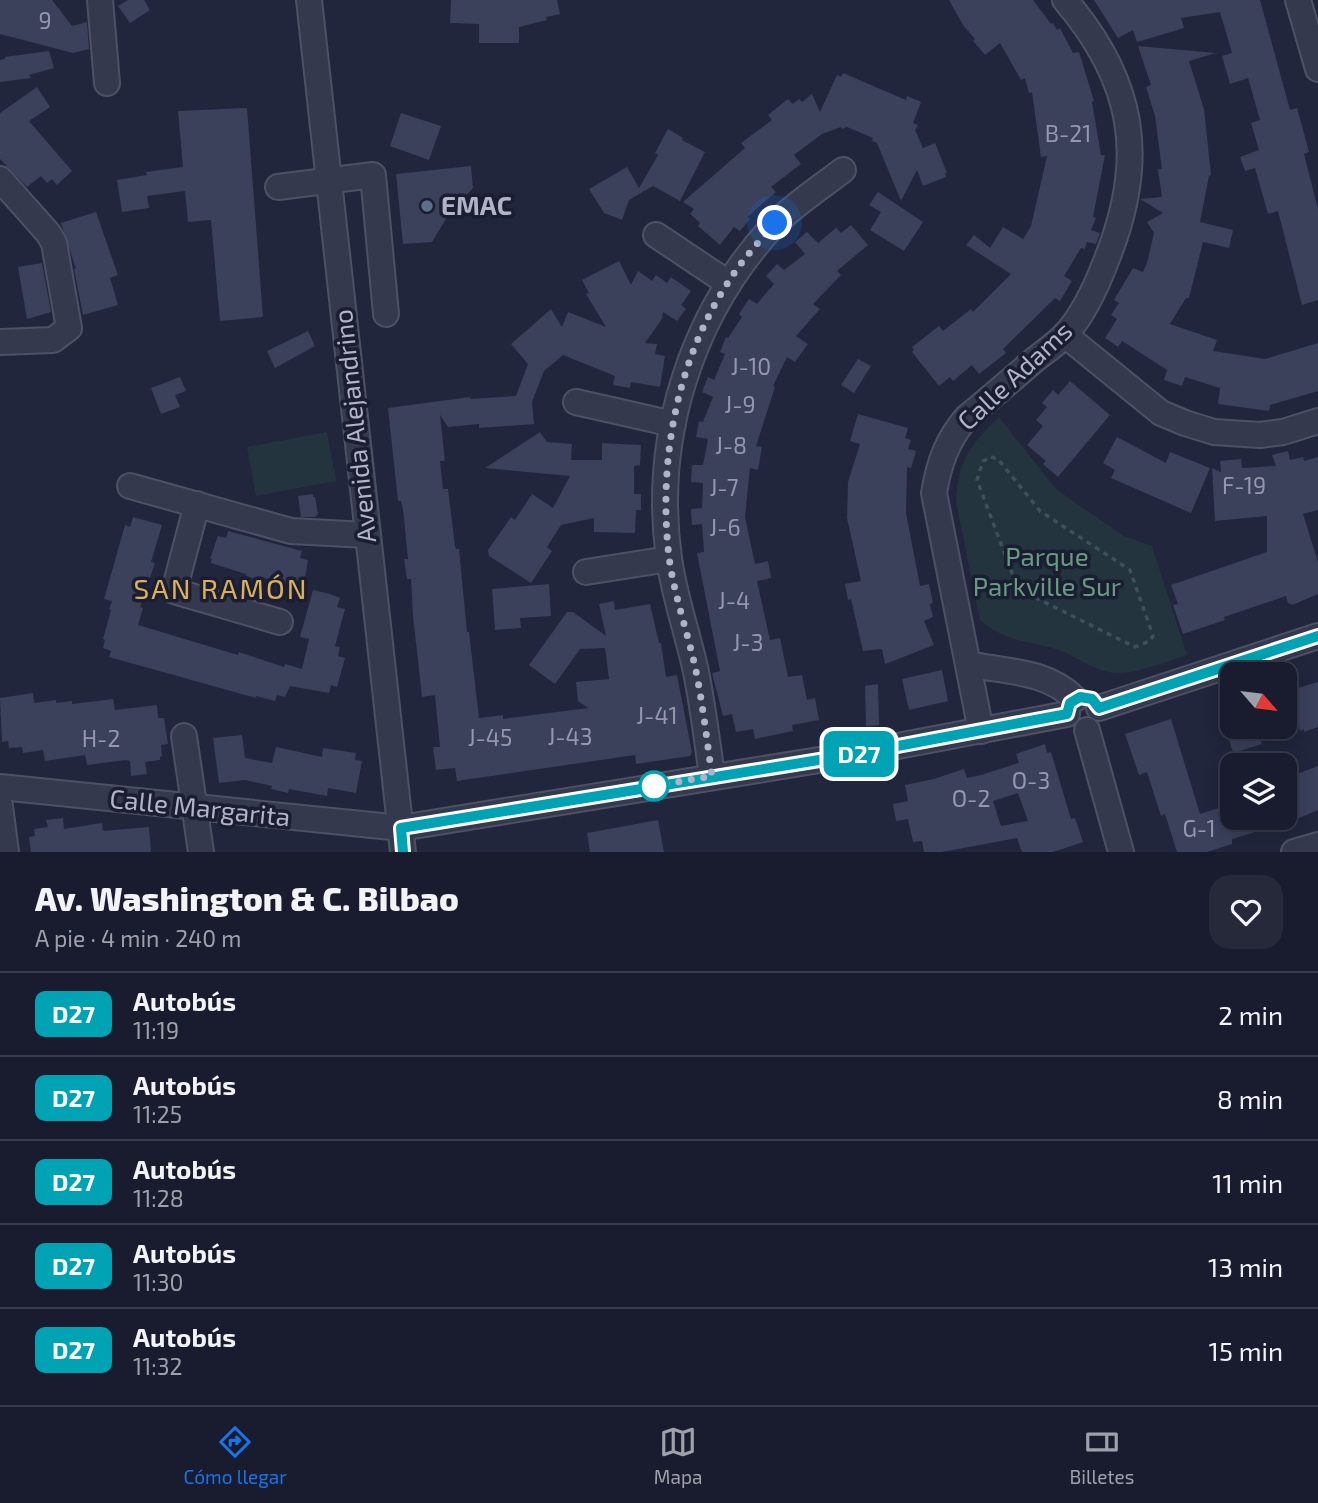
<!DOCTYPE html>
<html lang="es">
<head>
<meta charset="utf-8">
<style>
	:root { --surface:#191c2e; --page:#26293a; --text:#f1f3f6; --muted:#9fa1aa; --line:#373a4a; --accent:#1a73e8 }
	body { margin:0; font-family:"Exo 2",sans-serif; background:var(--page); color:var(--text); height:100vh; display:flex; flex-direction:column; font-size:26px; white-space:nowrap }
	* { box-sizing:border-box; margin:0 }
	p { font-size:23px; color:var(--muted) }
	.icon { flex:none; width:38px; height:38px; fill:none; stroke:currentColor; stroke-width:2; stroke-linecap:round; stroke-linejoin:round }
	.map { position:relative; height:852px; overflow:hidden }
	.panel { display:flex; flex-direction:column; background:var(--surface); flex:1 }
	.panel>* { flex:none }
	.badge { padding:0 14px; border-radius:10px; font-size:24px; line-height:46px }
	.needle { width:46px; rotate:118deg }
	.buttons { position:absolute; left:1220px; top:662px; display:grid; gap:14px }
	.buttons a { display:grid; place-items:center; width:77px; height:77px; border-radius:14px; background:var(--surface); box-shadow:0 4px 18px #0003,0 0 0 2px var(--line); font-size:35px }
	.you { position:absolute; width:35px; height:35px; margin:-18px; border:5px solid #fff; border-radius:50%; background:#1a73e8; box-shadow:0 0 0 10px #1a73e833 }
	.map>.badge { position:absolute; translate:-50% -50%; box-shadow:0 0 0 4px #fff }
	.round { display:grid; place-items:center; flex:none; width:74px; height:74px; border-radius:21px; background:var(--page) }
	.headline { display:flex; align-items:center; justify-content:space-between; height:119px; padding:0 35px }
	h1 { font-size:33px; font-weight:800; line-height:52px }
	ul { padding:0; list-style:none }
	li { display:flex; align-items:center; gap:21px; height:84px; padding:0 35px; border-top:2px solid var(--line) }
	li div { flex:1 }
	li b { display:block; font-size:26px }
	li em { font-style:normal }
	li .badge { min-width:77px; font-weight:700; text-align:center }
	.tab-bar { display:flex; justify-content:space-around; align-items:center; height:98px; border-top:2px solid var(--line); background:var(--surface); font-size:19px; color:var(--muted) }
	.tab-bar a { display:grid; justify-items:center; gap:4px }
	.tab-bar .current { color:var(--accent) }
	.map>svg:first-child { display:block }
	.green { fill:#23343e }
	.building { fill:#3b405b; fill-rule:evenodd }
	.lines { fill:none; stroke-linecap:round; stroke-linejoin:round }
	.minor-casing { stroke:#4d5165; stroke-width:28 }
	.path { stroke:#3e5058; stroke-width:3.5; stroke-dasharray:5 5; stroke-linecap:butt }
	.minor { stroke:#35394d; stroke-width:24 }
	.line-casing { stroke:#fff; stroke-width:16 }
	.line { stroke:#00a3b4; stroke-width:10 }
	.walk { stroke:#b1b4c9; stroke-width:7; stroke-dasharray:0 12.6 }
	.service-dot { fill:#5c6f8a; stroke:#1b1e32; stroke-width:2.5 }
	.stop-dot { fill:#fff; stroke:#00a3b4; stroke-width:3.5 }
	.labels { text-anchor:middle; stroke-width:7; stroke-linejoin:round; paint-order:stroke }
	.number-label { font-size:23px; fill:#9497ae }
	.poi-label { font-size:26px; font-weight:bold; fill:#b1b4c9; stroke:#1b1e32; text-anchor:start }
	.street-label { font-size:26px; fill:#b1b4c9; stroke:#1b1e32 }
	.park-label { font-size:26px; fill:#669b7f; stroke:#1b1e32 }
	.neighbourhood-label { font-size:28px; letter-spacing:2px; fill:#dab15a; stroke:#1b1e32 }
</style>
</head>
<body>
<div class="map">
<svg width="1318" height="852" viewBox="0 0 1318 852">
	<rect width="100%" height="100%" fill="#21263d"/>
	<g class="green">
		<path d="M999,417L1057,490L1124,536L1152,546L1187,655C1164,662 1138,674 1114,673C1097,672 1080,659 1064,652C1032,639 1011,646 980,620L956,502C957,462 971,444 999,417Z"/>
		<path d="M327,432L336,481L256,496L247,447Z"/>
	</g>
	<g class="building">
		<path d="M0,0H52L72,26L87,22L89,49L73,53L0,34Z"/>
		<path d="M128,0H144L150,10L130,23L118,6Z"/>
		<path d="M451,0H557L560,14L546,17L547,20L519,27V43H479V24L450,23Z"/>
		<path d="M949,0H1033L1051,24L1053,23L1057,30L1060,28L1073,53L1079,52L1094,101L1092,102L1101,155H1105L1093,217L1096,218L1091,230L1100,233L1096,244L1087,242L1085,249L1081,248L1064,276L1072,281L1060,301L1055,298L1003,349L1006,353L979,374L972,365L953,381L950,377L939,386L912,352L914,350L912,347L939,326L943,331L971,309L973,312L1011,274L966,245L974,235L990,248L1003,227L1023,239L1031,226L1047,156L1041,157L1032,92L1029,93L1025,78L1021,80L1000,43L985,55L973,41L975,39L963,25Z"/>
		<path d="M1094,0H1260L1290,110L1297,108L1309,152L1304,154L1318,209V300L1302,305L1278,211L1268,214L1255,168L1245,171L1240,157L1259,150L1251,123L1260,120L1248,78L1230,84L1222,56L1232,53L1220,12L1181,18L1184,28L1137,42L1133,30L1118,38Z"/>
		<path d="M1138,46L1216,53L1189,61L1204,109L1211,175L1209,176L1200,222L1233,230L1229,248L1203,242L1189,298H1186L1170,324L1217,340L1213,351L1265,359L1318,343V391L1270,405L1269,411L1218,404L1220,388L1185,377L1182,386L1164,380L1167,370L1122,341L1118,347L1105,338L1117,319L1111,315L1119,303L1114,300L1133,268L1143,272L1147,263L1154,233L1147,222L1163,213L1140,199L1162,197L1158,169H1162L1155,116L1146,87L1151,85Z"/>
		<path d="M49,51L54,68L29,75L31,78L0,82V60L5,59V57Z"/>
		<path d="M843,73L906,100L907,96L921,102L913,123L918,125L915,130L923,148L935,143L947,173H945L946,177L923,186L917,170L901,201L877,143L872,141L873,138L847,127L842,129L841,127L822,134L794,155L801,164L771,187L776,192L747,217L750,219L740,231L734,227L720,245L698,226L700,223L690,214L694,209L683,202L745,148L741,143L772,120L768,115L788,99L793,104L799,99L802,102L812,94L820,112L837,75L841,77Z"/>
		<path d="M37,87L50,107L29,121L72,171L57,185L52,179L47,183L41,176L27,187L0,159V113Z"/>
		<path d="M247,108L263,317L220,321L211,220L188,222L185,191L147,196L149,208L122,212L117,180L147,175L146,172L183,167L178,111Z"/>
		<path d="M401,113L441,126L429,160L390,146Z"/>
		<path d="M668,129L683,138L682,140L705,152L680,201L653,186L629,200L622,220L604,213L589,189L627,167L639,188L658,155L655,153Z"/>
		<path d="M471,166L473,188L449,214L432,242L403,244L396,174Z"/>
		<path d="M878,192L923,222L904,251L870,230L881,212L869,205Z"/>
		<path d="M96,212L118,275L110,278L118,305L83,315L74,269H76L61,223Z"/>
		<path d="M851,225L868,245L837,271L841,275L813,304L820,309L796,336L808,344L795,362L787,357L773,386L775,387L756,446L762,447L758,470L750,468L745,517L755,564L768,561L771,578L757,581L770,640L780,638L788,677L802,675L807,700L815,698L819,720L792,725L793,731L755,739L753,729L736,732L732,714L723,716L712,673L720,671L697,553L704,552L702,524L692,525L691,509L702,508L703,483L691,482L692,465H703L708,439L696,437L699,421L703,422L713,397L702,392L708,377L714,380L725,354L720,352L726,337L728,338L742,317L739,314L749,299L757,304L774,284L766,276L777,264L784,270L805,254L795,242L807,232L818,243L836,228L841,233Z"/>
		<path d="M619,261L631,285L638,271L652,281L656,275L667,283L671,277L691,291L681,305L686,309L677,321L663,312L662,319L645,343L657,344L655,354L665,356L660,387L631,382L630,388L613,385L615,376L563,355L544,371L532,402L534,424L479,428V424L448,427L440,415L445,461H440L443,489H448L455,546L456,549H459L467,632H469L479,718L503,715V719L588,708L578,701L576,682L609,679L605,648L580,649L555,684L529,665L567,612H573L606,636L599,604L614,601L615,610L650,604L659,643H661L666,677L677,675L692,752L690,756L636,764L635,755L457,781L455,768L436,770L433,747H440L435,695L422,697L413,616L411,579H407L404,559H408L403,509L401,501H398L388,408L470,397V399L516,396L528,364L511,344L551,309L562,327L568,312L606,327L586,294L589,293L582,280Z"/>
		<path d="M42,263L51,312L27,319L18,267Z"/>
		<path d="M308,331L315,346L275,368L267,351Z"/>
		<path d="M858,359L871,366L854,393L841,385Z"/>
		<path d="M180,377L186,391L175,395L180,407L161,414L151,388Z"/>
		<path d="M1070,381L1110,415L1058,477L1043,464L1046,461L1027,445L1043,426L1036,420L1047,407L1042,403L1053,390L1058,395Z"/>
		<path d="M858,414L908,428L905,438L911,440L908,449L916,451L911,468L907,467L906,513L920,586L929,584L933,603L930,604L933,617L924,621L934,645L885,664L882,649L863,651L851,599L848,600L845,584L861,581L847,518L848,482L860,444L850,441Z"/>
		<path d="M540,432L547,442L572,444L571,460H602V443L641,445L640,465L634,466V494H641V510H636L635,533L594,532V518L561,525L547,547L552,551L531,583L489,556L488,550L511,517L515,520L532,494L553,508L570,476L485,468Z"/>
		<path d="M1117,437L1166,463L1170,452L1210,468L1191,513L1111,478L1115,470L1103,463Z"/>
		<path d="M1288,451L1290,460L1303,457L1304,461L1318,457V510L1303,514L1318,562V594L1292,605L1288,603L1286,596L1224,617L1225,620L1183,634L1173,605L1178,604L1171,585L1267,552V516L1215,521L1212,468L1221,472L1220,461L1241,459L1242,468L1276,466L1272,455Z"/>
		<path d="M313,494V497H315L318,514L315,517H301L298,496Z"/>
		<path d="M133,517L162,525L151,562L155,563L140,607L143,608L138,625L238,655L239,652L284,667L285,664L302,669L309,639L300,637L313,590L330,594L340,598L337,607L345,609L335,646L340,647L338,656L345,658L337,687L331,685L329,693L290,686L285,697L277,695L275,701L256,696V698L109,657L111,651L103,648L105,640L103,639L111,610L109,609L112,601L104,599L125,525L130,527Z"/>
		<path d="M228,531L302,551L300,558L308,560L303,589L264,578L263,581L246,576V574L211,563L212,559H210L218,536L226,538Z"/>
		<path d="M549,584L551,616L520,618L521,628L495,630L492,589Z"/>
		<path d="M942,670L948,701L909,710L902,679Z"/>
		<path d="M1318,682V727L1304,732V729L1300,731L1295,714L1284,718V692Z"/>
		<path d="M878,684L879,725L866,726L865,686Z"/>
		<path d="M33,693L34,703L56,700V703L72,701V704L113,699L115,710L157,705L158,718H164L168,744L161,745L162,756L160,757V760L145,762L147,774L131,776L130,761L126,760L87,765L85,755L45,761L43,750L23,753L22,747L9,748L8,741L2,742L0,698Z"/>
		<path d="M1171,719L1200,814L1232,804V817H1284V779L1318,766V810L1292,821L1232,839V844L1207,852H1177L1165,814L1161,816L1147,772L1139,775L1125,734Z"/>
		<path d="M1225,726H1256L1262,744L1233,753Z"/>
		<path d="M242,735L245,758L272,763L276,747L322,757L323,748L356,753L355,760L362,761L356,793L328,788L327,796L289,789L288,793L271,789L272,786L245,780L219,783L213,738Z"/>
		<path d="M1045,744L1047,753L1051,752L1071,819L1075,818L1083,842L1053,852H1022L1017,838L942,852H924L922,841L913,842L908,819L896,821L893,804L908,801L905,785L934,779L964,769L967,778L981,775L1019,763L1016,754ZM1018,793L1028,821L1001,826L993,801Z"/>
		<path d="M63,818L64,829L102,823L103,831L149,827L151,852H31L29,837L35,836L34,829L48,827L46,820Z"/>
		<path d="M658,820L664,852H590L587,833Z"/>
	</g>
	<g class="lines">
		<defs>
			<g id="minor">
				<path d="M100,0L107,83"/>
				<path d="M309,0L403,852"/>
				<path d="M1298,0L1318,69"/>
				<path d="M0,179L48,233L54,243L69,328L53,340L0,342"/>
				<path d="M278,187L373,175L386,314"/>
				<path d="M656,235L728,283"/>
				<path d="M1065,335L1161,413L1185,423L1214,432L1260,435L1283,432L1318,421"/>
				<path d="M576,402L673,424"/>
				<path d="M130,486L291,531L367,535"/>
				<path d="M197,504L174,591L280,622"/>
				<path d="M586,572L669,559"/>
				<path d="M968,664C1005,672 1047,670 1075,699"/>
				<path d="M1099,708L1318,636"/>
				<path d="M1087,730L1121,852"/>
				<path d="M981,731L934,493C939,463 947,440 967,417C989,399 1011,380 1032,362C1043,353 1055,345 1065,335C1085,313 1098,283 1108,256C1147,157 1134,81 1065,0"/>
				<path d="M184,736L201,852"/>
				<path d="M712,776C707,741 703,706 696,672C688,634 674,596 669,558C652,438 691,315 773,226C793,205 820,188 843,170"/>
				<path d="M0,787L401,828L850,755L1067,714"/>
				<path d="M0,806L6,852"/>
				<path d="M1294,852L1318,845"/>
			</g>
		</defs>
		<use href="#minor" class="minor-casing"/>
		<path class="path" d="M991,457L998,459L1040,511L1130,570L1153,636L1150,641L1135,647L1018,589L977,480L983,461Z"/>
		<use href="#minor" class="minor"/>
	</g>
	<g class="lines">
		<defs>
			<path id="line" d="M403,852L401,828L850,755L1067,714L1070,703L1080,697L1092,699L1099,708L1318,636"/>
		</defs>
		<use href="#line" class="line-casing"/>
		<use href="#line" class="line"/>
		<path class="walk" d="M654,786L712,776C707,741 703,706 696,671C688,633 674,595 669,557C658,463 676,361 729,281C742,260 759,242 775,223"/>
	</g>
	<circle class="service-dot" cx="427" cy="206" r="7"/>
	<circle class="stop-dot" cx="654" cy="786" r="14"/>
	<g class="labels">
		<g class="number-label">
			<text x="45" y="29">9</text>
			<text x="1068" y="142">B-21</text>
			<text x="751" y="375">J-10</text>
			<text x="740" y="413">J-9</text>
			<text x="731" y="454">J-8</text>
			<text x="1244" y="494">F-19</text>
			<text x="724" y="496">J-7</text>
			<text x="725" y="536">J-6</text>
			<text x="734" y="609">J-4</text>
			<text x="748" y="651">J-3</text>
			<text x="657" y="724">J-41</text>
			<text x="570" y="745">J-43</text>
			<text x="490" y="746">J-45</text>
			<text x="101" y="747">H-2</text>
			<text x="1031" y="789">O-3</text>
			<text x="971" y="807">O-2</text>
			<text x="1199" y="837">G-1</text>
		</g>
		<g class="poi-label">
			<text x="441" y="215">EMAC</text>
		</g>
		<g class="street-label">
			<text transform="translate(1015 376) rotate(-43)" y="9">Calle Adams</text>
			<text transform="translate(355 426) rotate(-96)" y="9">Avenida Alejandrino</text>
			<text transform="translate(200 808) rotate(6)" y="9">Calle Margarita</text>
		</g>
		<g class="park-label">
			<text x="1047" y="566">Parque<tspan x="1047" dy="30">Parkville Sur</tspan></text>
		</g>
		<g class="neighbourhood-label">
			<text x="221" y="599">SAN RAMÓN</text>
		</g>
	</g>
</svg>
<div class="buttons">
<a><svg class="needle" viewBox="-14 -14 28 28"><path d="M0-13l5 13h-10z" fill="#e53935"/><path d="M0 13l5-13h-10z" fill="#9fa1aa"/></svg></a>
<a><svg class="icon" aria-label="layers" viewBox="0 0 24 24"><path d="M12 4l9 5-9 5-9-5zM3 14l9 5 9-5"/></svg></a>
</div>
<div class="you" style="left:775px;top:223px"></div>
<b class="badge" style="left:859px;top:754px;background:#00a3b4;color:#fff">D27</b>
</div>
<section class="panel">
<div class="headline"><div><h1>Av. Washington &amp; C. Bilbao</h1><p>A pie · 4 min · 240 m</p></div><a class="round"><svg class="icon" aria-label="heart" viewBox="0 0 24 24"><path d="M12 20l-8-8c-3-5 5-10 8-4 3-6 11-1 8 4z"/></svg></a></div>
<ul>
<li><span class="badge" style="background:#00a3b4;color:#fff">D27</span><div><b>Autobús</b><p>11:19</p></div><em>2 min</em></li>
<li><span class="badge" style="background:#00a3b4;color:#fff">D27</span><div><b>Autobús</b><p>11:25</p></div><em>8 min</em></li>
<li><span class="badge" style="background:#00a3b4;color:#fff">D27</span><div><b>Autobús</b><p>11:28</p></div><em>11 min</em></li>
<li><span class="badge" style="background:#00a3b4;color:#fff">D27</span><div><b>Autobús</b><p>11:30</p></div><em>13 min</em></li>
<li><span class="badge" style="background:#00a3b4;color:#fff">D27</span><div><b>Autobús</b><p>11:32</p></div><em>15 min</em></li>
</ul>
</section>
<nav class="tab-bar">
<a class="current"><svg class="icon" aria-label="directions" viewBox="0 0 24 24"><path d="M12 3l9 9-9 9-9-9zM9 14v-3h6M13 9l2 2-2 2"/></svg>Cómo llegar</a>
<a><svg class="icon" aria-label="map" viewBox="0 0 24 24"><path d="M3 6l6-2 6 2 6-2v14l-6 2-6-2-6 2zM9 4v14M15 6v14"/></svg>Mapa</a>
<a><svg class="icon" aria-label="tickets" viewBox="0 0 24 24"><path d="M3 7h18v10H3zM15 7v10"/></svg>Billetes</a>
</nav>
</body>
</html>
